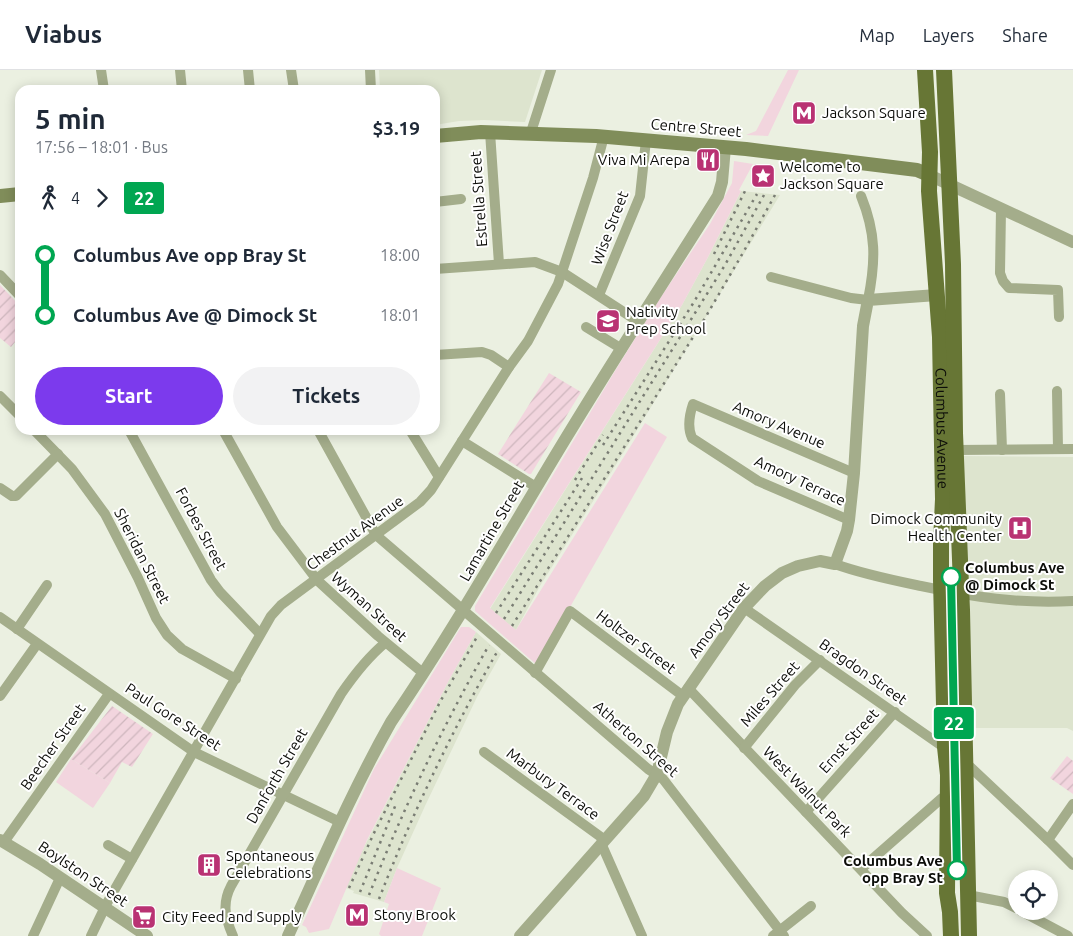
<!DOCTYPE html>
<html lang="en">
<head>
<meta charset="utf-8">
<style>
	:root { --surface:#fff; --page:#f2f2f3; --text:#1f2937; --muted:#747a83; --line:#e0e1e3; --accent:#7c3aed }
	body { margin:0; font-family:Ubuntu,sans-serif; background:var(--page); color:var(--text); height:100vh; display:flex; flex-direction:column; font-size:19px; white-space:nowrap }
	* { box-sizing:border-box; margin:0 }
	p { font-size:16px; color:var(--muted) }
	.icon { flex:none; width:28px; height:28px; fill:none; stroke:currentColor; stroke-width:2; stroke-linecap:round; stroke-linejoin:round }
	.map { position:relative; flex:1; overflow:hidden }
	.drawer { position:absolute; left:15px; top:15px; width:425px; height:350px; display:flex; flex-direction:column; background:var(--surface); border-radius:15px; box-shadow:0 2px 12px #0003 }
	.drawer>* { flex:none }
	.badge { padding:0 10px; border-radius:4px; font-size:18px; line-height:32px }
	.buttons { position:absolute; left:1008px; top:800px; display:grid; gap:10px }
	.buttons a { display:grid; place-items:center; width:50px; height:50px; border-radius:50%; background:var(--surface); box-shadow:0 2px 12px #0003; font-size:25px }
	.map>.badge { position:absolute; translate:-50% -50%; box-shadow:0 0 0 2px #fff }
	.legs { display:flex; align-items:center; gap:8px; height:55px; padding:0 20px; font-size:16px }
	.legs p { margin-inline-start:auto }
	.headline { display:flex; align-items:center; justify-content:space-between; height:85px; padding:0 20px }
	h1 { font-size:28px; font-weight:700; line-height:38px }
	.action { display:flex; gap:10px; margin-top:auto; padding:10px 20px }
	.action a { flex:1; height:58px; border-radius:30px; background:var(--accent); color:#fff; font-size:20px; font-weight:700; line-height:58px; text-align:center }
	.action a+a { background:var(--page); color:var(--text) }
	ul { padding:0 20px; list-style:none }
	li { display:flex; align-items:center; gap:18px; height:60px; font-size:19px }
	li i { display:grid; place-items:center; width:8px; height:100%; margin:0 6px; background:currentColor }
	li i::after { content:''; width:12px; height:12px; margin:-6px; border:4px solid; border-radius:50%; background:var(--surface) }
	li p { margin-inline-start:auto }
	li:first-child i { background:linear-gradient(#0000 50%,currentColor 0) }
	li:last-child i { background:linear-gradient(currentColor 50%,#0000 0) }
	header { display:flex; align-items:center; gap:30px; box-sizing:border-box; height:70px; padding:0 25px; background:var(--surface); border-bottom:1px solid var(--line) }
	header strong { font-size:24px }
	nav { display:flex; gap:28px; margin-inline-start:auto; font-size:18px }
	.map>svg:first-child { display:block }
	.built { fill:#dde4ce }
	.park { fill:#f2d5de }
	.garden { fill:url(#garden-furrows) }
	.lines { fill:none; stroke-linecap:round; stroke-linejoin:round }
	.minor { stroke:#a4ad8b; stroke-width:10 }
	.tertiary { stroke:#a4ad8b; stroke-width:12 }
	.secondary { stroke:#808d5a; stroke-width:14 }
	.primary { stroke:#677635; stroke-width:16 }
	.rail { stroke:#797c73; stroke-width:2.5; stroke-dasharray:2.5 5; stroke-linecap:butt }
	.line-1-casing { stroke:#fff; stroke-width:11 }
	.line-1 { stroke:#00a651; stroke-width:8 }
	.stop-1-dot { fill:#fff; stroke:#00a651; stroke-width:2.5 }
	.labels { text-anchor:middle; stroke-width:4; stroke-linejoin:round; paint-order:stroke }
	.poi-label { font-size:15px; fill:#0c0d09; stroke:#fff; text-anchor:start }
	.street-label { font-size:15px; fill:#0c0d09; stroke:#fff }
	.stop-label { font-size:15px; font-weight:bold; fill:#0c0d09; stroke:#fff; text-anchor:start }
</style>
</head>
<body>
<header>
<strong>Viabus</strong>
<nav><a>Map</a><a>Layers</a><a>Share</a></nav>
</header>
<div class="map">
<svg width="1073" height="866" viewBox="0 0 1073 866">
	<defs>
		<pattern id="garden-furrows" width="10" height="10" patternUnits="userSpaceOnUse" patternTransform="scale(1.25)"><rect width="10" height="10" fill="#f2d5de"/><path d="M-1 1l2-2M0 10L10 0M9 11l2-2" fill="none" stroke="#ceb6bd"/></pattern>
	</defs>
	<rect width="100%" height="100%" fill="#ebf0e1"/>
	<g class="built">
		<path d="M379,0H542L525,52L484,50L459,51L435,55V20H380Z"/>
		<path d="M741,121L780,125L617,393L540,516L516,560L490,539L682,235L707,189Z"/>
		<path d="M963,386L1073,387V661L1067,658H969L970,529Z"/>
		<path d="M476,562L501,584L477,627L425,736L397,798L384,832L353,823L354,821L346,818L356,793L449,610Z"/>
	</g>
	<g class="park">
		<path d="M788,0H799L768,66L746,65L756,61Z"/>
		<path d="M734,91L753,94L739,120L741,121L707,189L682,235L490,538L516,560L645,353L667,367L537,595L475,541V536L615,301L659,230L710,154L732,113Z"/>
		<path d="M461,557H469L476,562L449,610L367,770L329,859L309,863L306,857L302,855L374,699Z"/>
		<path d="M71,689L110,713L93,738L56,712Z"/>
		<path d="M397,798L441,818L422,866H381L379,864L389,834L384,832Z"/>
	</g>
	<g class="garden">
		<path d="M0,215L20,236V266L11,277L0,268Z"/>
		<path d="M549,303L581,322L531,404H529L498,384Z"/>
		<path d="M112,636L153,664L132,697L122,692L110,713L71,689Z"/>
		<path d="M1067,686L1073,691V724L1050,708Z"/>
	</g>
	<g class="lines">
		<g class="minor">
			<path d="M101,0L104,20"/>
			<path d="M180,0L182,20"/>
			<path d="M248,0L250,20"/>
			<path d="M291,0L294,20"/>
			<path d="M370,0L371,20"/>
			<path d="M490,62L499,194"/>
			<path d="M531,62L551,0"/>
			<path d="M435,132L461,129"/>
			<path d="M1001,139L1000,203L1003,211L1009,218L1058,220L1059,247"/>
			<path d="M435,199L535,192L562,202L639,252"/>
			<path d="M0,205L20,226"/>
			<path d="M771,207L851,228L868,230C876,190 876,163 861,126"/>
			<path d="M599,225L640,126L646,70"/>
			<path d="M586,257L622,279"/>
			<path d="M435,285L482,282L491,285L509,297"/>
			<path d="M1057,321L1058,379"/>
			<path d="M1000,324L1002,380"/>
			<path d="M0,326L20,346"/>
			<path d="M34,360L72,399L105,444L138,508L156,548L167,565L182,579L236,609"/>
			<path d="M129,360L211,510L220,522L260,564"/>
			<path d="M223,360L277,457L317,510L378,566L423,603"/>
			<path d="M318,360L376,465L648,699L663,709L784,866"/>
			<path d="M410,360L439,407"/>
			<path d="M462,371L536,417"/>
			<path d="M956,380L1073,379"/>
			<path d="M0,418L12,426H16L58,384"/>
			<path d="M849,450L758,411L692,368C687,357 689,346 693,334L854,403"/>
			<path d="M835,494C862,504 892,510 921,516C973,527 1019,534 1073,531"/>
			<path d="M744,538L965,692L1048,770L1073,795"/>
			<path d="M0,547L194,682L340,752"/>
			<path d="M17,559L47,515"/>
			<path d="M535,603L570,541L683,626"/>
			<path d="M688,618L902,843L927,866"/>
			<path d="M0,626L37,574"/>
			<path d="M744,678L795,615L820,590"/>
			<path d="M484,682L605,770"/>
			<path d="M806,742L895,642"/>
			<path d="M1048,770L1073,734"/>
			<path d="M4,772L109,624"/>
			<path d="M601,773L642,866"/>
			<path d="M108,775L132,789"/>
			<path d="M861,799L942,728H949"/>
			<path d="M968,825L1004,832L1016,838"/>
			<path d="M1021,841L1068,866"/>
			<path d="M33,866L60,808"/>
			<path d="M91,866L107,833L271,546L281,535L420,432L431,420L509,297L528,271L558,214L593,108L604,66"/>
			<path d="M233,866C225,848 222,833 231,816L341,624C354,605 367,588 385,573"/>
			<path d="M773,866L811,836"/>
		</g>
		<g class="tertiary">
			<path d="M929,105L1073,172"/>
			<path d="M0,770L40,794L147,866"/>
			<path d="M288,866C321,794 352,721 391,652C443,576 489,497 536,418C594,319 657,223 718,126L722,112L725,77"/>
			<path d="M520,866L644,726L657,704L667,662L678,634L744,538L765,516L782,503L798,496L820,491L835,494L847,461L849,450L854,403L863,256L868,230L937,225"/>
		</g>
		<g class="secondary">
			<path d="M435,66L481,62L596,66L746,79L917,100L929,105"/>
			<path d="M0,126L20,124"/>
		</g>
		<g class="primary">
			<path id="s1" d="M925,0L930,82L929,121L940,267L943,429L941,472V510L945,677L948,705L947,823L950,842L951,866"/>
			<path d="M944,0L953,194L955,363L962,540L969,866"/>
		</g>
		<g class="rail">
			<path d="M714,184L745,121"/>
			<path d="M603,375L694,232L757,124"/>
			<path d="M575,410L603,365"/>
			<path d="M496,543L584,405"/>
			<path d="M504,549L725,195L764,125"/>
			<path d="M512,556L705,248L744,181L775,125"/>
			<path d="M349,818L373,765L440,632L478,565"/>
			<path d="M360,822L396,734"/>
			<path d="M369,825C403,739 443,656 489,575"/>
			<path d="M379,829C412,744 452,661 497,582"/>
		</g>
	</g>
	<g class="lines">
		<defs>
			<path id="line-1" d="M951,507L957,800"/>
		</defs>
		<use href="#line-1" class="line-1-casing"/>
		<use href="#line-1" class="line-1"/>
	</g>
	<defs>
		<symbol id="metro-square" viewBox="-11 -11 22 22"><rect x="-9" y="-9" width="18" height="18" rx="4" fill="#b93273" stroke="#fff"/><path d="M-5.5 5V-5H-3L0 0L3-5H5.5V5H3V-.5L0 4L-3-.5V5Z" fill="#fff"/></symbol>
		<symbol id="restaurant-square" viewBox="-11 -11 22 22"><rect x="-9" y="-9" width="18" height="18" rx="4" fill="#b93273" stroke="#fff"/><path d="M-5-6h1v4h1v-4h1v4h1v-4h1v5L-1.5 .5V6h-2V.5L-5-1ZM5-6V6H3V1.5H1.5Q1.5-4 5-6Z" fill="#fff"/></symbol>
		<symbol id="sight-square" viewBox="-11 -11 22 22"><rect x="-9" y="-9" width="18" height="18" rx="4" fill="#b93273" stroke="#fff"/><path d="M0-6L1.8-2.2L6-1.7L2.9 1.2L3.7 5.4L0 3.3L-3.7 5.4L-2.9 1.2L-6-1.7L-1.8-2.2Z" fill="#fff"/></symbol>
		<symbol id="school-square" viewBox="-11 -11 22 22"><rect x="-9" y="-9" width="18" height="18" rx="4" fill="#b93273" stroke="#fff"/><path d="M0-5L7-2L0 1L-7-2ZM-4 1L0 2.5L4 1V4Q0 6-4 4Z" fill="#fff"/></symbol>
		<symbol id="hospital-square" viewBox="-11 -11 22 22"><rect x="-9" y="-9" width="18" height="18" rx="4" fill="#b93273" stroke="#fff"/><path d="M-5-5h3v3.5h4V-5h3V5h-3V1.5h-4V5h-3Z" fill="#fff"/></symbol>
		<symbol id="building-square" viewBox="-11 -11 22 22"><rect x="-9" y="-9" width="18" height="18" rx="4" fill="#b93273" stroke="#fff"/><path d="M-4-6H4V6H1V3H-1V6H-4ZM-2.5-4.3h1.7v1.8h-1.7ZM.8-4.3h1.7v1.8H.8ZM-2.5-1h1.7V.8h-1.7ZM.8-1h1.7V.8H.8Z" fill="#fff"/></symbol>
		<symbol id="supermarket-square" viewBox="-11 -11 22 22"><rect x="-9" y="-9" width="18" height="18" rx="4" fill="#b93273" stroke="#fff"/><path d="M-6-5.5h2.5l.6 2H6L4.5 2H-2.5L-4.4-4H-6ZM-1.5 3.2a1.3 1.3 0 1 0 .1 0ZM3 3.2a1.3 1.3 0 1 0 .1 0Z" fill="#fff"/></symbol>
	</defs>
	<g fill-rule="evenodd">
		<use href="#metro-square" x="790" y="29" width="28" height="28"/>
		<use href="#restaurant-square" x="694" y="76" width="28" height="28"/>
		<use href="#sight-square" x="749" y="92" width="28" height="28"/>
		<use href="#school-square" x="594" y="237" width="28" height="28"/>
		<use href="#hospital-square" x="1006" y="444" width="28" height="28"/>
		<use href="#building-square" x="195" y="781" width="28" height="28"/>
		<use href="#metro-square" x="343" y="831" width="28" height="28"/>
		<use href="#supermarket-square" x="130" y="833" width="28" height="28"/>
	</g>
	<g class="stop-1-dot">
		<circle cx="951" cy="507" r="9"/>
		<circle cx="957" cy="800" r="9"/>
	</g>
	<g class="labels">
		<g class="poi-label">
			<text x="822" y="48">Jackson Square</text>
			<text x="690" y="95" text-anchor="end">Viva Mi Arepa</text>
			<text x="780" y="102">Welcome to<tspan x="780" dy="17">Jackson Square</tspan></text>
			<text x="626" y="247">Nativity<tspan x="626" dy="17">Prep School</tspan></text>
			<text x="1002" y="454" text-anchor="end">Dimock Community<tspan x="1002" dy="17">Health Center</tspan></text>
			<text x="226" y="791">Spontaneous<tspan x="226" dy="17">Celebrations</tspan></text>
			<text x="374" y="850">Stony Brook</text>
			<text x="162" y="852">City Feed and Supply</text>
		</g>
		<g class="street-label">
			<text transform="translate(696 58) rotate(5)" y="5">Centre Street</text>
			<text transform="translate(479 129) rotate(-94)" y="5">Estrella Street</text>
			<text transform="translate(610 158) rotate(-69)" y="5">Wise Street</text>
			<text transform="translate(779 355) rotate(23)" y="5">Amory Avenue</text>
			<text dy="5" stroke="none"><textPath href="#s1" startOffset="359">Columbus Avenue</textPath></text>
			<text transform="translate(800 411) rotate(25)" y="5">Amory Terrace</text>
			<text transform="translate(201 459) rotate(62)" y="5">Forbes Street</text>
			<text transform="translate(492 461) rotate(-60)" y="5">Lamartine Street</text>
			<text transform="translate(355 463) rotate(-36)" y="5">Chestnut Avenue</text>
			<text transform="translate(142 486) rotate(63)" y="5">Sheridan Street</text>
			<text transform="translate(369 537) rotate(42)" y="5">Wyman Street</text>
			<text transform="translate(719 550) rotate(-53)" y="5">Amory Street</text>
			<text transform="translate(636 572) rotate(37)" y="5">Holtzer Street</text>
			<text transform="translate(863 602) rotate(35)" y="5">Bragdon Street</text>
			<text transform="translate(770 624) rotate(-49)" y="5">Miles Street</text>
			<text transform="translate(173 647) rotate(33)" y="5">Paul Gore Street</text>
			<text transform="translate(636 669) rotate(41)" y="5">Atherton Street</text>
			<text transform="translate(849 671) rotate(-48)" y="5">Ernst Street</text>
			<text transform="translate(53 677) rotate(-55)" y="5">Beecher Street</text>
			<text transform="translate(277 706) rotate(-60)" y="5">Danforth Street</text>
			<text transform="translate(553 714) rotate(36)" y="5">Marbury Terrace</text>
			<text transform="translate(807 722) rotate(46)" y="5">West Walnut Park</text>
			<text transform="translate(83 804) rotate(34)" y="5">Boylston Street</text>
		</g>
		<g class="stop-label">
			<text x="965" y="503">Columbus Ave<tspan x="965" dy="17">@ Dimock St</tspan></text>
			<text x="943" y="796" text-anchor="end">Columbus Ave<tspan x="943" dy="17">opp Bray St</tspan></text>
		</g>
	</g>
</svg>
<div class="buttons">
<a><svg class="icon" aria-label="locate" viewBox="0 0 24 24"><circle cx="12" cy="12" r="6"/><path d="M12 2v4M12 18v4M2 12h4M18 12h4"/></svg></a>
</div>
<b class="badge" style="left:954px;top:653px;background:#00a651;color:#fff">22</b>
<section class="drawer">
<div class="headline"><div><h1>5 min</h1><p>17:56 – 18:01 · Bus</p></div><b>$3.19</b></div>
<div class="legs"><svg class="icon" aria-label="walk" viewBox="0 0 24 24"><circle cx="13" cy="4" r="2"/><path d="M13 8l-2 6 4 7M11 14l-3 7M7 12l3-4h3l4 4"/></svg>4<svg class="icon" aria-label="forward" viewBox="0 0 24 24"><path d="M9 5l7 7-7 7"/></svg><b class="badge" style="background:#00a651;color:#fff">22</b></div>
<ul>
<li><i style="color:#00a651"></i><b>Columbus Ave opp Bray St</b><p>18:00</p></li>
<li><i style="color:#00a651"></i><b>Columbus Ave @ Dimock St</b><p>18:01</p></li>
</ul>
<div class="action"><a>Start</a><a>Tickets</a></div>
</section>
</div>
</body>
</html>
